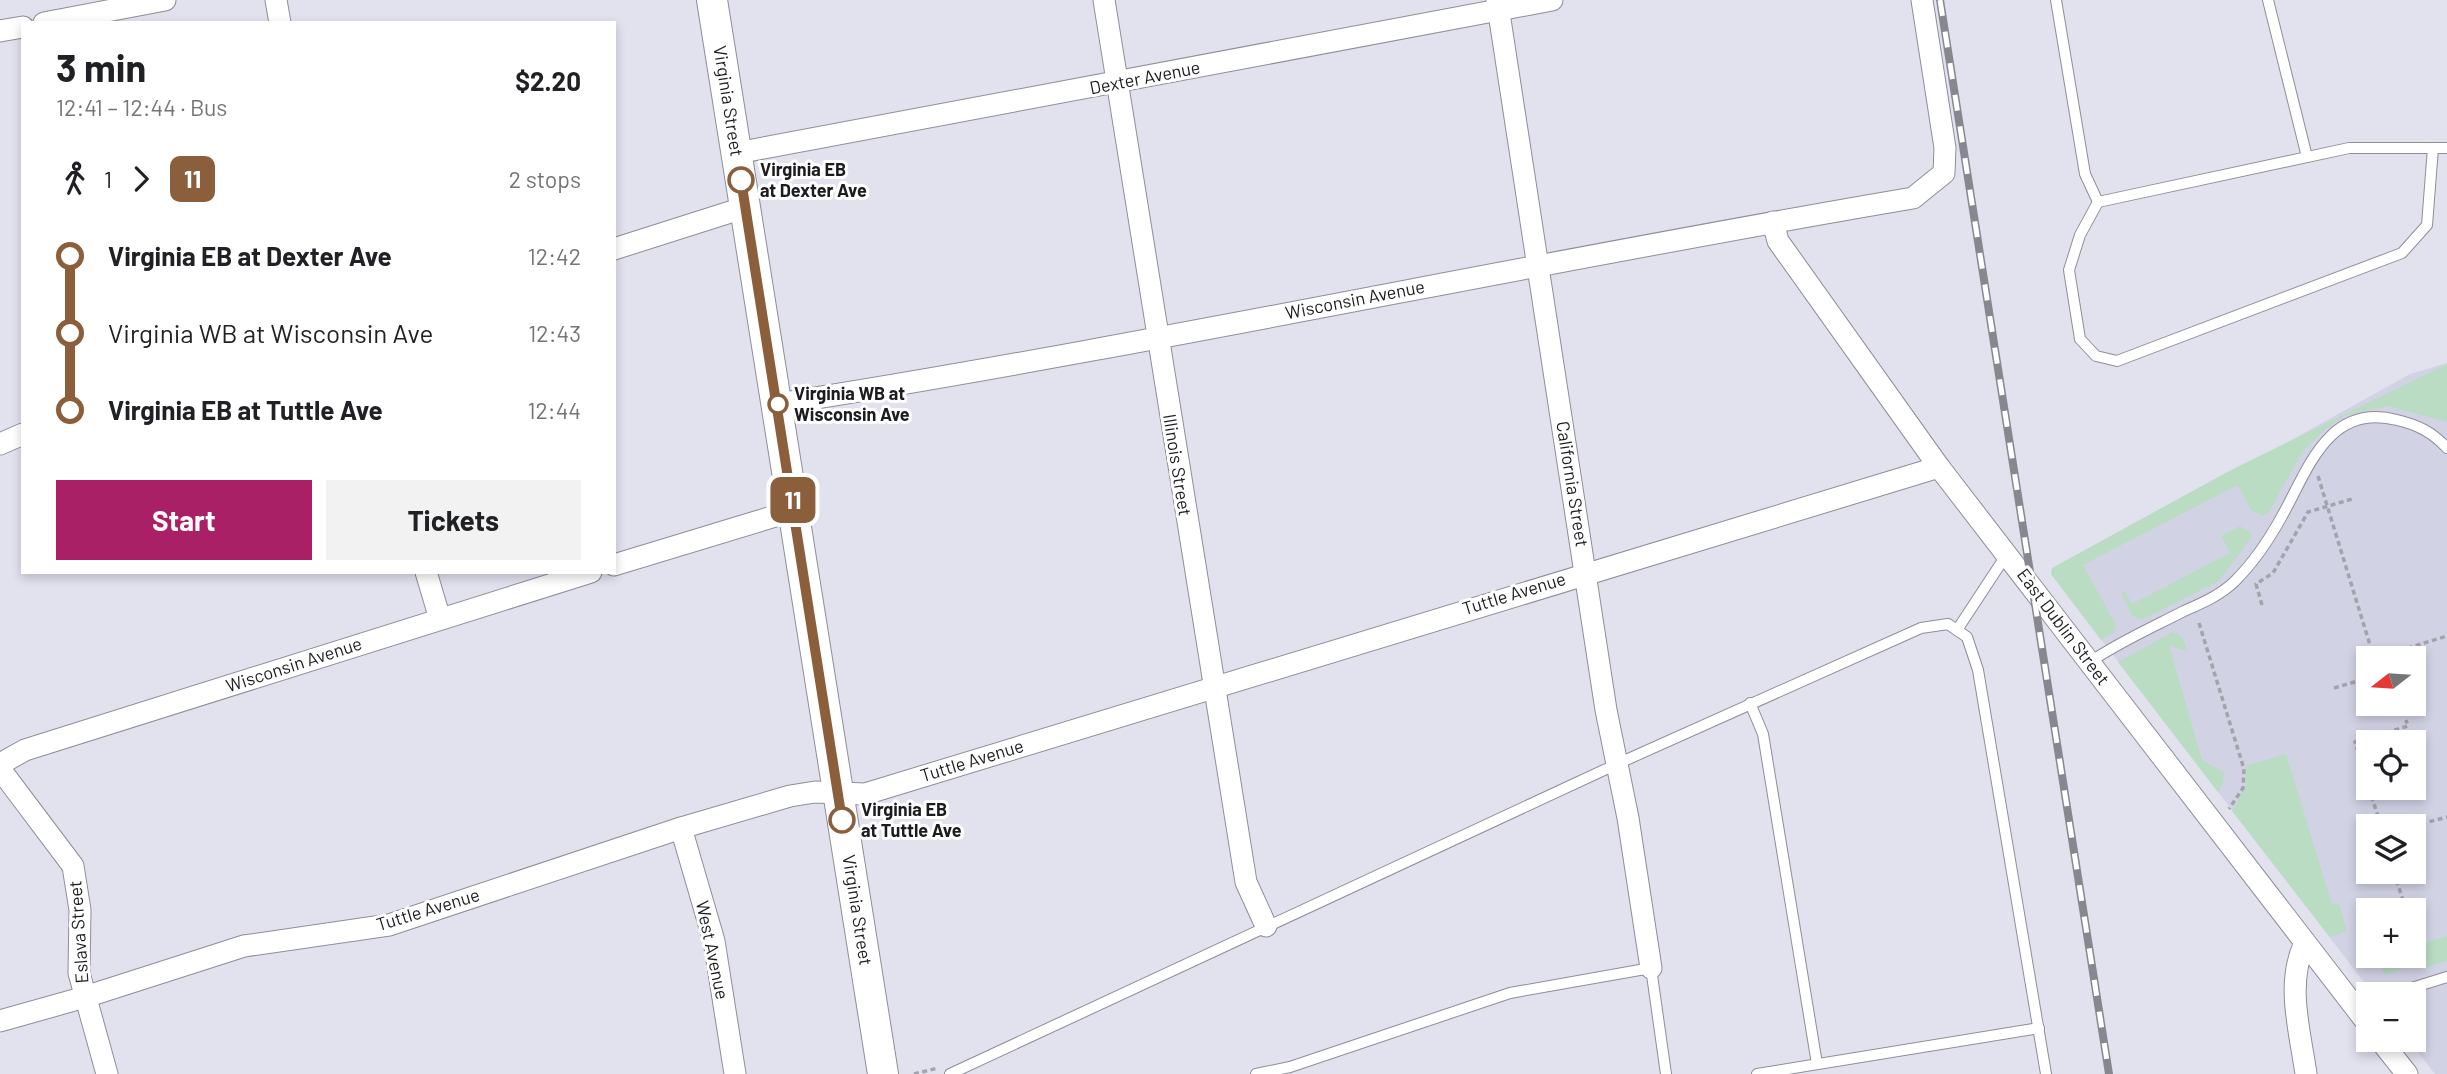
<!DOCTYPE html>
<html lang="en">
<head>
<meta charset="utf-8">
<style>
	:root { --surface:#fff; --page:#f2f2f2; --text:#202124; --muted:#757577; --accent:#a92066 }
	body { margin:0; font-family:Barlow,sans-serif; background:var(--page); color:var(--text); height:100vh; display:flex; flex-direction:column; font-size:26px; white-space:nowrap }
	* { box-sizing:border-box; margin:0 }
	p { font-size:23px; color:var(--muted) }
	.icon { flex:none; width:38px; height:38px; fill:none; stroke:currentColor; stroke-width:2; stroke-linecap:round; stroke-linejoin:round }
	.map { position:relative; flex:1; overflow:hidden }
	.side { position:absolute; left:21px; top:21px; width:595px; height:553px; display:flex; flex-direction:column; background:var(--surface); border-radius:0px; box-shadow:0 4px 10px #0003 }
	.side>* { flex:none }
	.badge { padding:0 14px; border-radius:10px; font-size:24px; line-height:46px }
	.needle { width:46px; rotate:253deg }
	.controls { position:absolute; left:2356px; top:646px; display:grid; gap:14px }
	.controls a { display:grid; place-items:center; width:70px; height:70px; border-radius:0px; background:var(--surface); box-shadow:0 4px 10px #0003; font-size:35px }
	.map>.badge { position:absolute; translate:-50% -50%; box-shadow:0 0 0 4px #fff }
	.legs { display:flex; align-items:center; gap:10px; height:77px; padding:0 35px; font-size:23px }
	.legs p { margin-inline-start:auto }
	.headline { display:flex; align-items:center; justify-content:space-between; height:119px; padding:0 35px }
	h1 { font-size:38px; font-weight:700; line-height:52px }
	.action { display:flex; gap:14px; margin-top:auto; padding:14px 35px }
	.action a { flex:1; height:80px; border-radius:0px; background:var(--accent); color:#fff; font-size:28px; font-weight:700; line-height:80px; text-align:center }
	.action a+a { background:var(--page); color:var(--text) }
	ul { padding:0 35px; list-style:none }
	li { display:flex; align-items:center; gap:24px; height:77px; font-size:26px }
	li i { display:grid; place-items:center; width:10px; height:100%; margin:0 9px; background:currentColor }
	li i::after { content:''; width:18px; height:18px; margin:-9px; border:5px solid; border-radius:50%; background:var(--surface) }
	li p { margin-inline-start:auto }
	li:first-child i { background:linear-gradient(#0000 50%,currentColor 0) }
	li:last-child i { background:linear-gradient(currentColor 50%,#0000 0) }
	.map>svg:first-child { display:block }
	.built { fill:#d1d3e5; fill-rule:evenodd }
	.green { fill:#b9dcc3 }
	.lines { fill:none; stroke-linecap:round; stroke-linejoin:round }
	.lane-casing { stroke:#8d8e98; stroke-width:12 }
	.street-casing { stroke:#8d8e98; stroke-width:23 }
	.secondary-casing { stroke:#8d8e98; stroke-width:32 }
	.path { stroke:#a2a3ac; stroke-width:3.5; stroke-dasharray:5 3.5; stroke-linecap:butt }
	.lane { stroke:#fff; stroke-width:10 }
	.street { stroke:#fff; stroke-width:21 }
	.secondary { stroke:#fff; stroke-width:30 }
	.rail-casing { stroke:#86878f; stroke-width:8 }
	.rail { stroke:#fff; stroke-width:5; stroke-dasharray:16; stroke-linecap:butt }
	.line-1-casing { stroke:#fff; stroke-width:16 }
	.line-1 { stroke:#8b5e3c; stroke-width:10 }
	.stop-1-dot { fill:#fff; stroke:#8b5e3c; stroke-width:3.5 }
	.labels { text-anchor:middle; stroke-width:6; stroke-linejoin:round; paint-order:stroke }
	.street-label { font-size:18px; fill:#1c1c20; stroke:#fff }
	.stop-label { font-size:18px; font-weight:bold; fill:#1c1c20; stroke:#fff; text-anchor:start }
</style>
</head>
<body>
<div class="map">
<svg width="2447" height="1074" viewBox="0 0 2447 1074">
	<rect width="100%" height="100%" fill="#e1e2ee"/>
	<path class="built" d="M2447,363V1074H2435L2408,1040H2413V994H2373L2051,574L2410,374ZM2368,658H2413V704H2368ZM2368,742H2413V788H2368ZM2368,826H2413V872H2368ZM2368,910H2413V956H2368Z"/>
	<g class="green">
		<path d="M2447,364V422L2388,406L2344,416L2322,432L2302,453L2269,512L2263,516L2251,510L2238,485L2083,565L2116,625L2114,633L2101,640L2051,574L2052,568L2231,470Z"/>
		<path d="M2240,526L2250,532L2252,536L2219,581L2142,620L2132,616L2121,592L2125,591L2132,604L2230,553L2221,536Z"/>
		<path d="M2173,632L2183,638L2187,651L2169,645L2202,760L2224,772L2223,784L2218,792L2118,662Z"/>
		<path d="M2286,754L2332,904L2339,903L2347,931L2330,937L2232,811L2246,786V766Z"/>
		<path d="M2447,936V961L2424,968L2422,962L2384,975L2379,957L2413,956V946Z"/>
	</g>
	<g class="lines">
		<defs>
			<g id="lane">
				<path d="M2056,0L2085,174L2098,202L2349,148H2447"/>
				<path d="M2268,0L2307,157"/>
				<path d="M2098,202L2080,235L2069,270L2080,339L2096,356L2117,361L2402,253L2427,225L2433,148"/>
				<path d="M1957,630L2007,554"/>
				<path d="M2090,662C2119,642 2153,627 2184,611C2202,603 2221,595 2235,581C2253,563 2270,538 2282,516C2308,470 2328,402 2397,420C2418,425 2432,432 2447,448"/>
				<path d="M1750,703L1763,734L1817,1064"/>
				<path d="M2392,994L2447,977"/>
				<path d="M950,1074L1617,764L1921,628L1948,624L1967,637L1978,670L2046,1074"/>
				<path d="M1256,1074L1290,1067L1510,993L1651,968L1666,1074"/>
				<path d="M1757,1074L2039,1028"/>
			</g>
			<g id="street">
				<path d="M276,0L280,23"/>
				<path d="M1104,0L1246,882L1266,926"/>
				<path d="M1497,0L1606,710L1628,818L1651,968"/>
				<path d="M44,23L165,0"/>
				<path d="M0,31L23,27"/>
				<path d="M737,153L1552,0"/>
				<path d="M1773,222L1778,241L1939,467L2368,1024"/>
				<path d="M614,249L746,207"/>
				<path d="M778,404C1158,344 1534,262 1913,198L1944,173L1945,148L1922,0"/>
				<path d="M0,444L23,434"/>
				<path d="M614,565L795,510"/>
				<path d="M426,572L440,619"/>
				<path d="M0,764L25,750L591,572"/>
				<path d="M0,769L73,866L80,910L79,973L107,1074"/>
				<path d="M681,828L714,941L735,1074"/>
				<path d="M2304,945C2286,985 2300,1031 2306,1074"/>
				<path d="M0,1021L85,997L244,946L389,925L681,828L790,796L815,792L865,794L1939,467"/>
				<path d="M2380,1040L2407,1074"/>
			</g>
			<path id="secondary" d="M712,0L883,1074"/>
		</defs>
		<use href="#lane" class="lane-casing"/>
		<use href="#street" class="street-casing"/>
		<use href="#secondary" class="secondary-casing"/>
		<g class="path">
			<path d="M2318,476L2374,658"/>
			<path d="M2262,605L2256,584L2273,573L2308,512L2352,499"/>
			<path d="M2199,623L2244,769L2243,788L2229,809"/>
			<path d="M2375,658L2447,636"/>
			<path d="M2334,688L2368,678"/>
			<path d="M2368,784L2355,742L2408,726L2406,720"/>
			<path d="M2369,788L2381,826"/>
			<path d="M2413,826L2447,817"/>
			<path d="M2394,872L2406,910"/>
			<path d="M914,1074L938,1068"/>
		</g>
		<use href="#lane" class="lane"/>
		<use href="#street" class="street"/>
		<use href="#secondary" class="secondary"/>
		<defs>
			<path id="rail" d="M1940,0L2109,1074"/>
		</defs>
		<use href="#rail" class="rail-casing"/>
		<use href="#rail" class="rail"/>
	</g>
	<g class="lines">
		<defs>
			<path id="line-1" d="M741,180L842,820"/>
		</defs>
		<use href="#line-1" class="line-1-casing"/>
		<use href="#line-1" class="line-1"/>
	</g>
	<g class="stop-1-dot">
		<circle cx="741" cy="180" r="12"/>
		<circle cx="778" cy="404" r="9"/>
		<circle cx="842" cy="820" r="12"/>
	</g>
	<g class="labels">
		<g class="street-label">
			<text transform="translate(1145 78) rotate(-11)" y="6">Dexter Avenue</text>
			<text transform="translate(728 101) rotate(81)" y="6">Virginia Street</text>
			<text transform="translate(1355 300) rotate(-11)" y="6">Wisconsin Avenue</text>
			<text transform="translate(1177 465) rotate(81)" y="6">Illinois Street</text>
			<text transform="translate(1572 484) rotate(81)" y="6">California Street</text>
			<text transform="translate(1514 594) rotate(-17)" y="6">Tuttle Avenue</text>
			<text transform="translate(2063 627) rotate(53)" y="6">East Dublin Street</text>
			<text transform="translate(294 665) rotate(-18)" y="6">Wisconsin Avenue</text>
			<text transform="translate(972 761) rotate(-17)" y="6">Tuttle Avenue</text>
			<text transform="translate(428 910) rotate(-17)" y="6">Tuttle Avenue</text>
			<text transform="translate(857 910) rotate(81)" y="6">Virginia Street</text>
			<text transform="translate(79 932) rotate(-94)" y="6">Eslava Street</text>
			<text transform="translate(712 950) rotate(78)" y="6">West Avenue</text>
		</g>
		<g class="stop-label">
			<text x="760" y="176">Virginia EB<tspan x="760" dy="21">at Dexter Ave</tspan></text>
			<text x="794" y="400">Virginia WB at<tspan x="794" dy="21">Wisconsin Ave</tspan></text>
			<text x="861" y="816">Virginia EB<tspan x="861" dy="21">at Tuttle Ave</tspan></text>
		</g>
	</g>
</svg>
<div class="controls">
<a><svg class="needle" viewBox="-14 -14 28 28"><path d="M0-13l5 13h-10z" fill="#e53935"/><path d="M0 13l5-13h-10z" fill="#757577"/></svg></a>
<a><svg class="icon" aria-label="locate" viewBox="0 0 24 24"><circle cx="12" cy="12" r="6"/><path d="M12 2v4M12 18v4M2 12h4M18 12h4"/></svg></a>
<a><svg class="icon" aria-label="layers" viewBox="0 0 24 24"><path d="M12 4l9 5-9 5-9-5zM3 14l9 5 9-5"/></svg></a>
<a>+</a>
<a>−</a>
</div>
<b class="badge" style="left:793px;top:500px;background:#8b5e3c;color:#fff">11</b>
<section class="side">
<div class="headline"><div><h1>3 min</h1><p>12:41 – 12:44 · Bus</p></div><b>$2.20</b></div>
<div class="legs"><svg class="icon" aria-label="walk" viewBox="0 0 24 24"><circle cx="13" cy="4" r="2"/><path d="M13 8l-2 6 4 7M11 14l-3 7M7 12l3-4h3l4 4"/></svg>1<svg class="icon" aria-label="forward" viewBox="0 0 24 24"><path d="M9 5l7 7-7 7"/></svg><b class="badge" style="background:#8b5e3c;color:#fff">11</b><p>2 stops</p></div>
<ul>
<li><i style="color:#8b5e3c"></i><b>Virginia EB at Dexter Ave</b><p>12:42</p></li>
<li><i style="color:#8b5e3c"></i><span>Virginia WB at Wisconsin Ave</span><p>12:43</p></li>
<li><i style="color:#8b5e3c"></i><b>Virginia EB at Tuttle Ave</b><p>12:44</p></li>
</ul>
<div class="action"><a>Start</a><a>Tickets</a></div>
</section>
</div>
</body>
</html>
